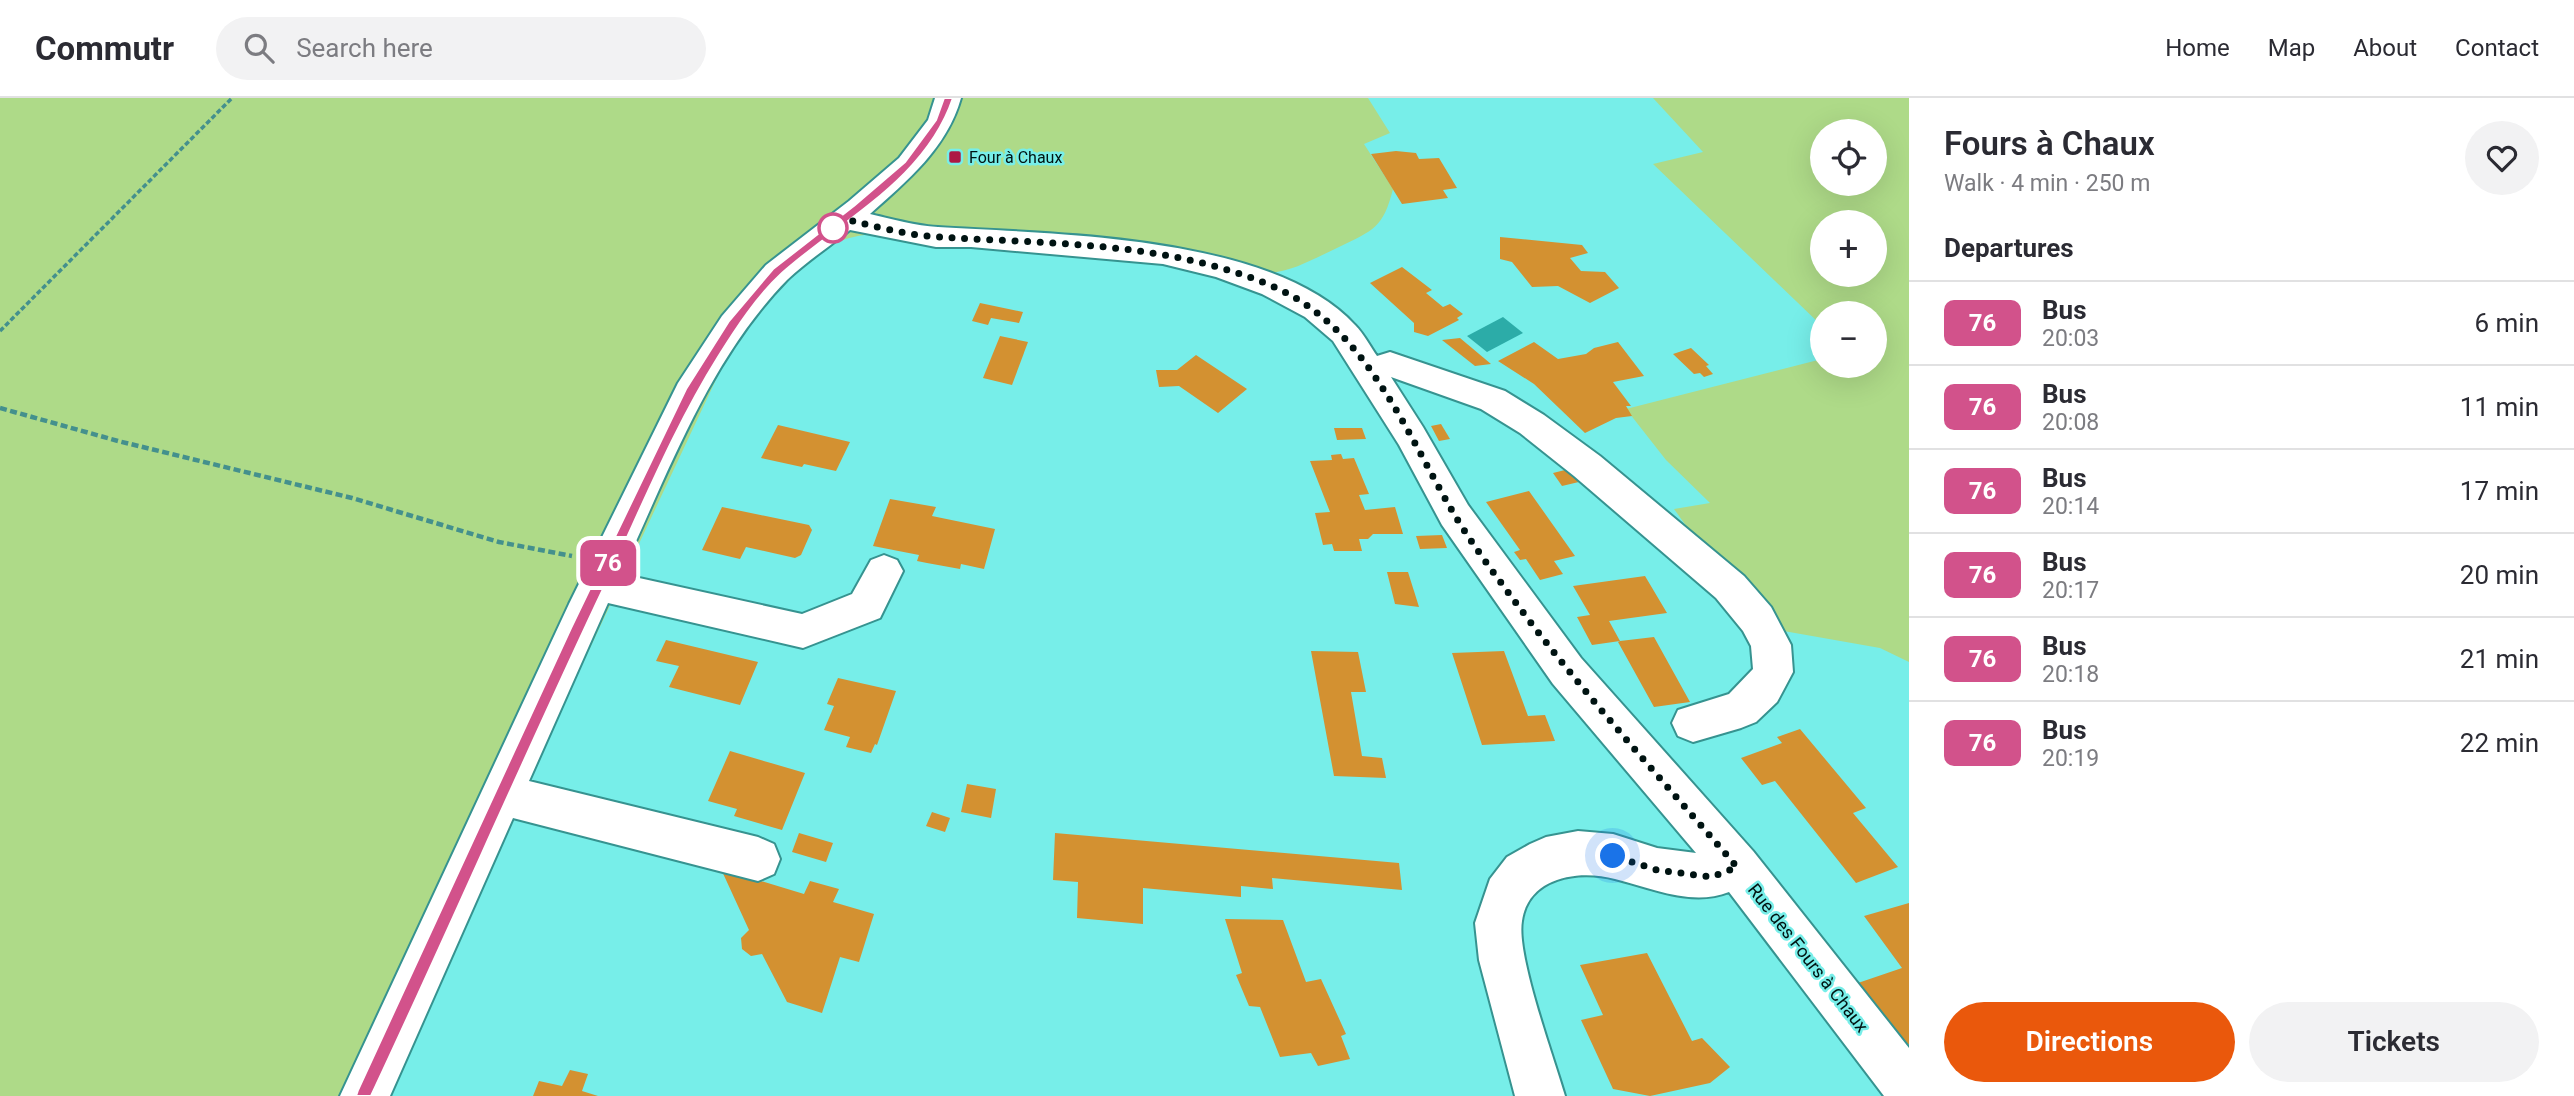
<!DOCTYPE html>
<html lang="en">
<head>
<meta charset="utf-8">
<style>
	:root { --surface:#fff; --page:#f2f2f3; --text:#2b2b33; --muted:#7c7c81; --line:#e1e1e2; --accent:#ea580c }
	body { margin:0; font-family:Roboto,sans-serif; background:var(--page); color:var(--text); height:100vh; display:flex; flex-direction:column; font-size:26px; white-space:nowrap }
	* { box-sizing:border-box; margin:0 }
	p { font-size:23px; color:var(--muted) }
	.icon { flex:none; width:38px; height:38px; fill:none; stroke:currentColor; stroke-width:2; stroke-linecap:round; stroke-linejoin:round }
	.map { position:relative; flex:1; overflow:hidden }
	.details { display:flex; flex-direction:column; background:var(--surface); width:665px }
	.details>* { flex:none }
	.badge { padding:0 14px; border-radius:10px; font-size:24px; line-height:46px }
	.fabs { position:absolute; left:1810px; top:21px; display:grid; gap:14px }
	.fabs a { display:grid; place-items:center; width:77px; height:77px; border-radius:50%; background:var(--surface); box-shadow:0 7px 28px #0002; font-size:35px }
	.you { position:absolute; width:35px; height:35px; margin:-18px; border:5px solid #fff; border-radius:50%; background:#1a73e8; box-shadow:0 0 0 10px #1a73e833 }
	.map>.badge { position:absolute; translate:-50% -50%; box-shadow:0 0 0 4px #fff }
	h2 { padding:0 35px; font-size:26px; line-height:63px }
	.round { display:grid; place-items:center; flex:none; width:74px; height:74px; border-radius:37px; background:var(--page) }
	.head { display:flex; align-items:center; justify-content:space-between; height:119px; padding:0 35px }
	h1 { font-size:33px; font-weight:600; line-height:52px }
	.cta { display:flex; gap:14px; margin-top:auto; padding:14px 35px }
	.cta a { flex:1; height:80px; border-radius:42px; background:var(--accent); color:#fff; font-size:28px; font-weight:600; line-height:80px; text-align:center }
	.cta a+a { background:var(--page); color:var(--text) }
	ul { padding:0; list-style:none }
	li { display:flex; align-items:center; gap:21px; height:84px; padding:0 35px; border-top:2px solid var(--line) }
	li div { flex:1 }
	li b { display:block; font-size:26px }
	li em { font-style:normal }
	li .badge { min-width:77px; font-weight:700; text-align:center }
	header { display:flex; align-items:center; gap:42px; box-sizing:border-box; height:98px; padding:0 35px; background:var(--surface); border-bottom:2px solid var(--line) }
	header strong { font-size:33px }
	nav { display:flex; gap:38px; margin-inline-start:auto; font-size:24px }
	.search { width:490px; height:63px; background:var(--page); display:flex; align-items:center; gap:18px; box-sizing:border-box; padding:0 24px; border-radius:38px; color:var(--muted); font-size:26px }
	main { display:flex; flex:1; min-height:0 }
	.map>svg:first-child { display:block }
	.green { fill:#aeda88; fill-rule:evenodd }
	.water { fill:#2caca8 }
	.building { fill:#d39131 }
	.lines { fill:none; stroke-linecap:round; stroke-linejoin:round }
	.minor-casing { stroke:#369390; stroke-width:4 }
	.path-far1 { stroke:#44908d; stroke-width:3.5; stroke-dasharray:5 2.5; stroke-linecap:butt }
	.path { stroke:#44908d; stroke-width:4.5; stroke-dasharray:7 3.5; stroke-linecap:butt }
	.minor { fill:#fff; fill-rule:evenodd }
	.line { fill:#d2528b; stroke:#fff; stroke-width:2 }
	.walk { stroke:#001312; stroke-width:7; stroke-dasharray:0 12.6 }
	.poi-dot { fill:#ad1944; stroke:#77eee9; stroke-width:2.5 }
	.stop-dot { fill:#fff; stroke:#d2528b; stroke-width:3.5 }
	.labels { text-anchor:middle; stroke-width:5; stroke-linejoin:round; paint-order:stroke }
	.far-poi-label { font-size:16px; fill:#001312; stroke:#77eee9; text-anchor:start }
	.street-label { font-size:18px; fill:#001312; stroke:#77eee9 }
</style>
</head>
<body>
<header>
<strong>Commutr</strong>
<div class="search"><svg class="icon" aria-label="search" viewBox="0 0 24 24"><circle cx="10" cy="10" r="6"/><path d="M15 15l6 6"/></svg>Search here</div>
<nav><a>Home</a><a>Map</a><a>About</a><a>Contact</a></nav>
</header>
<main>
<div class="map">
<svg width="1909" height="998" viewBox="0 0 1909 998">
	<rect width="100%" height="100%" fill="#77eee9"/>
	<g class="green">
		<path d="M0,0H1368L1390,35L1364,46L1393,91C1383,130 1374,132 1339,149C1317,159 1294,173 1270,175C1199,178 1129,159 1059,150C1024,145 989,144 953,141C917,138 878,130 843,142C795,158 744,228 721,271L419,914L382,998H0Z"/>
		<path d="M1653,0H1909V564L1880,550L1750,527L1715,468L1674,411L1710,405L1666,362L1626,311L1822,261V268H1874V215H1822V228L1653,66L1703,54ZM1822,33H1874V86H1822ZM1822,124H1874V177H1822Z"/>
	</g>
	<path class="water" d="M1503,219L1523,235L1487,254L1467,238Z"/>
	<g class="building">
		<path d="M1396,53L1416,55L1419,61L1439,60L1457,90L1443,92L1448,100L1402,106L1371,56Z"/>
		<path d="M1500,139L1582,147L1588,155L1570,160L1581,173L1605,174L1619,190L1590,205L1558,188L1532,189L1512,164L1500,161Z"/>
		<path d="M1402,169L1432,192L1426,195L1443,209L1450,206L1463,216L1457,220L1459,222L1428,238L1414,234V225L1370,185Z"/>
		<path d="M980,205L1023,214L1019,225L991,220L988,227L972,223Z"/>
		<path d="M1000,238L1028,244L1012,287L983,280Z"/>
		<path d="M1460,240L1491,266L1475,268L1442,242Z"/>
		<path d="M1534,244L1558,261L1586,256L1594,250L1618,244L1644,278L1613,284L1631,308H1626L1632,318L1616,320L1585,335L1534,286L1498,263Z"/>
		<path d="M1691,250L1709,267L1706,268L1713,276L1704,279L1700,275L1694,276L1673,256Z"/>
		<path d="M1196,257L1247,291L1218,315L1179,288L1159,289L1156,272H1177Z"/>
		<path d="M1441,326L1450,341L1439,343L1431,328Z"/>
		<path d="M778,327L850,344L836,373L804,366L802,369L761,360Z"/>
		<path d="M1334,330H1362L1366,341L1337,342Z"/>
		<path d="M1341,356L1343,361L1354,360L1369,396L1359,397L1365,412L1395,409L1403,436H1373L1368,441H1359L1362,453H1334L1332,446L1323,447L1315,415L1330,414L1310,363L1332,362L1331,357Z"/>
		<path d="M1573,370L1583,383L1562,388L1553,375Z"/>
		<path d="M1529,393L1575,458L1554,463L1563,476L1540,482L1526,461L1520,462L1514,454L1520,452L1486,404Z"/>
		<path d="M890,401L936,409L932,418L995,431L984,471L961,466L960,471L927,465L917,463L919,457L873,448Z"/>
		<path d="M722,409L809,427L812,432L801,457L795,460L746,449L740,461L702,452Z"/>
		<path d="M1442,437L1447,450L1420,451L1416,438Z"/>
		<path d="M1387,474H1408L1419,509L1395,506Z"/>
		<path d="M1645,478L1667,515L1609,523L1620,543L1654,539L1690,604L1654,609L1618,544L1620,543L1592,547L1577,519L1590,517L1573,488Z"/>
		<path d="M666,542L758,564L740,607L669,589L679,568L656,563Z"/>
		<path d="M1311,553L1358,554L1366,594H1351L1362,658L1382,660L1386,680L1334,678Z"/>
		<path d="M1504,553L1528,618L1545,617L1555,643L1482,647L1452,555Z"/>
		<path d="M838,580L896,593L877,647L875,646L871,655L846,649L850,639L824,632L834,608L827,606Z"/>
		<path d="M1800,631L1866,710L1853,715L1898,769L1856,785L1775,683L1762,687L1741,660L1782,645L1777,639Z"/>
		<path d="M730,653L805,675L782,732L734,718L737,711L708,703Z"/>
		<path d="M967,686L996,691L991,720L961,714Z"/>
		<path d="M932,714L950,720L945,734L926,728Z"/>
		<path d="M799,735L833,745L826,764L792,754Z"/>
		<path d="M1055,735L1399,765L1402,792L1272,780L1273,791L1241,788V799L1143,790V826L1077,820L1078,784L1053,782Z"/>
		<path d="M721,771L804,796L810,783L839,791L833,804L874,816L859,864L840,859L822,915L787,904L762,856L751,858L742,851L741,840L749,832Z"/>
		<path d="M1909,805V946L1905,947L1855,886L1902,870L1864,818Z"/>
		<path d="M1225,821L1283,822L1306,884L1321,881L1346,936L1341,938L1350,961L1318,968L1311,955L1280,959L1260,909L1249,908L1236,877L1242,875Z"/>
		<path d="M1647,855L1692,943L1702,940L1730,969L1710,985L1650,998L1613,991L1581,922L1603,917L1580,867Z"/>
		<path d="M570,972L588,976L582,993L598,998H533L539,983L562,988Z"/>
	</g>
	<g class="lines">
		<defs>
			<path id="minor" d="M935,0H961C947,50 907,83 870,116C892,121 916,128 938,129C1053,136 1273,137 1355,227C1364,236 1370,248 1377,258L1390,254L1505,293L1544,317L1600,358L1744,478L1771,509L1791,547L1793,574L1777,604L1756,624L1741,630L1693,644L1678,638L1672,625L1678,612L1729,596L1753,571L1751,548L1743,533L1716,500L1574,378L1520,335L1481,311L1391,279L1423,329L1468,407L1581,560L1753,753L1909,950V998H1884L1729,794C1692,809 1652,790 1615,781C1579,771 1528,779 1522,823C1516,857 1554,960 1565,998H1515L1479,862L1475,825L1490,781L1507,759L1530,746L1546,739L1578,733L1613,736L1657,750L1696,755L1553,586L1442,427L1399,347L1333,243L1305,219L1262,196L1216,179L1163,166L971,149H936L850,132C830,148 806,164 787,182C708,263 668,376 621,476L802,516L852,496L871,462L884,457L897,462L903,473L880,520L803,550L608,505L529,683L758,739L774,746L780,761L774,776L758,783L513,720L390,998H340L569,506L678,285L722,218L766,167L849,103L899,60L928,22Z"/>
		</defs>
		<use href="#minor" class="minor-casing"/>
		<path class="path-far1" d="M0,233L232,0"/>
		<path class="path" d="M0,310L118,343L352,400L499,444L572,458"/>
		<use href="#minor" class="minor"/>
	</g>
	<path class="line" d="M944,0H953C926,81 843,121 782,175C757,198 736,230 718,259C673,331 641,411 605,487C524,658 449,832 371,998H356L358,992L571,530L686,291L729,223L773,171L855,107L905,64L936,22Z"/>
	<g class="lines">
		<path class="walk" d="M833,130L827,134L844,121C874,128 906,137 938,139C1049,146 1167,143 1272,188C1366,228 1405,333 1454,416C1469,441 1487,466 1505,490C1576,588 1658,677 1737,769L1712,779L1657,772L1613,758"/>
	</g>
	<rect class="poi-dot" x="948" y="52" width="14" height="14" rx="3.5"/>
	<circle class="stop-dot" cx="833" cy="130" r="14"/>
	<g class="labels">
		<g class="far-poi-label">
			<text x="969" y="65">Four à Chaux</text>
		</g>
		<g class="street-label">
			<text transform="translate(1808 860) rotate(52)" y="6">Rue des Fours à Chaux</text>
		</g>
	</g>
</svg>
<div class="fabs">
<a><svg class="icon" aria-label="locate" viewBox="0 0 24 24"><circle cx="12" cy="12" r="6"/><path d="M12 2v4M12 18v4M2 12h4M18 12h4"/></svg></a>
<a>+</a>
<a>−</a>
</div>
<div class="you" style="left:1613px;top:758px"></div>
<b class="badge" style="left:608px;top:465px;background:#d2528b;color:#fff">76</b>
</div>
<section class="details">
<div class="head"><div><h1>Fours à Chaux</h1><p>Walk · 4 min · 250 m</p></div><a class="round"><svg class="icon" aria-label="heart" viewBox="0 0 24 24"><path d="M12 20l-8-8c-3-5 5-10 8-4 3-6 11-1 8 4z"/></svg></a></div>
<h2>Departures</h2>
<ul>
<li><span class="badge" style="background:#d2528b;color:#fff">76</span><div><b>Bus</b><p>20:03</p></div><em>6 min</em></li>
<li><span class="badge" style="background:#d2528b;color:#fff">76</span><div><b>Bus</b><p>20:08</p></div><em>11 min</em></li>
<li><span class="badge" style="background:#d2528b;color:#fff">76</span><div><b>Bus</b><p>20:14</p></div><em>17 min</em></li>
<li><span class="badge" style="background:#d2528b;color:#fff">76</span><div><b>Bus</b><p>20:17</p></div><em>20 min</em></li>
<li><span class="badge" style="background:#d2528b;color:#fff">76</span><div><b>Bus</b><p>20:18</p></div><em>21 min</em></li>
<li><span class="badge" style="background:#d2528b;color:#fff">76</span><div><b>Bus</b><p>20:19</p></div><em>22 min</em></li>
</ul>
<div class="cta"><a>Directions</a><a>Tickets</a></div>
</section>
</main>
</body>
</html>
